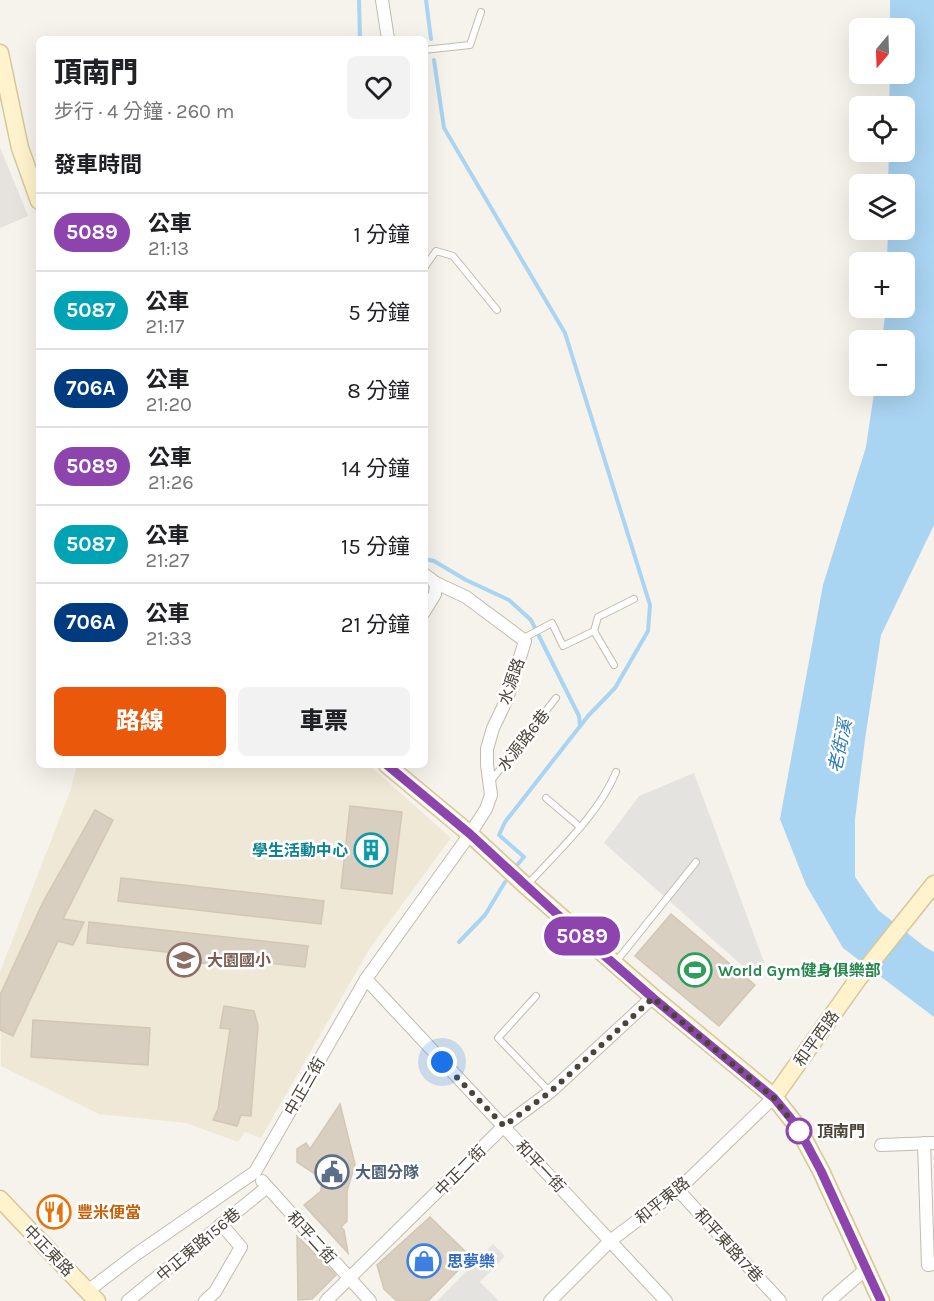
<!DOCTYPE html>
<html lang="zh-TW">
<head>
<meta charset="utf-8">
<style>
	:root { --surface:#fff; --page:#f2f2f2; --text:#202124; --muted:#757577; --line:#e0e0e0; --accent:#ea580c }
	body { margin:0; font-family:Karla,"Noto Sans TC",sans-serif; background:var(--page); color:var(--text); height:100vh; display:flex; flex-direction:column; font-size:22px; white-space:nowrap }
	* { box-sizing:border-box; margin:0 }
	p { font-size:20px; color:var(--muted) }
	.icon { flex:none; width:33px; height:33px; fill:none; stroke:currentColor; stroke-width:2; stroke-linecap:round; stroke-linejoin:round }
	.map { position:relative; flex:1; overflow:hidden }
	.drawer { position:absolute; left:36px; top:36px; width:392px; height:732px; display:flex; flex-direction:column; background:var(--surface); border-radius:9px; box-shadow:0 6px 24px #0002 }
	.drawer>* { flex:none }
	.badge { padding:0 12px; border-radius:20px; font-size:21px; line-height:39px }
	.needle { width:39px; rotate:199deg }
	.tools { position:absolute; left:849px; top:18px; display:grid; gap:12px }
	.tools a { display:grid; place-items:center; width:66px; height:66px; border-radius:9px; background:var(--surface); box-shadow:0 6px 24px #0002; font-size:30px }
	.you { position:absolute; width:30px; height:30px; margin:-15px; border:4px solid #fff; border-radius:50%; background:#1a73e8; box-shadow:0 0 0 9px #1a73e833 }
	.map>.badge { position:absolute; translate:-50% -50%; box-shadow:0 0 0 3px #fff }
	h2 { padding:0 18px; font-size:22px; line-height:54px }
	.round { display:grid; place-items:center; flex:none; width:63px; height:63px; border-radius:9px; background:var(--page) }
	.head { display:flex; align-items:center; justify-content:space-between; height:102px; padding:0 18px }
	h1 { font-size:28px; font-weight:800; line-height:45px }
	.button { display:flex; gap:12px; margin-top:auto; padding:12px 18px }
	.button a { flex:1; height:69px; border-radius:9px; background:var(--accent); color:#fff; font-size:24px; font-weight:800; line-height:69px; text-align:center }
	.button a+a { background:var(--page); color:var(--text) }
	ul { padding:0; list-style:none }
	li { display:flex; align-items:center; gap:18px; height:78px; padding:0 18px; border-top:2px solid var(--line) }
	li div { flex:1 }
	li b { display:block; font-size:22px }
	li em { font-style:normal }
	li .badge { min-width:66px; font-weight:700; text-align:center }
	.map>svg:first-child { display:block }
	.industrial { fill:#e6e2dd }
	.education { fill:#efe8d6 }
	.parking { fill:#e5e3e0 }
	.water { fill:#a9d4f2 }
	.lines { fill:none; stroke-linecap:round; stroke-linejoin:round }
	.stream { stroke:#a9d4f2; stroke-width:4 }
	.building { fill:#d8cfc1; stroke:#d3c7b4; stroke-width:1.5 }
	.lane-casing { stroke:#c2bbae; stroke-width:8 }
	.street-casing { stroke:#c2bbae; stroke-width:14 }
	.secondary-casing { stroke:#d6c79b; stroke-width:19 }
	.lane { stroke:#fff; stroke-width:6 }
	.street { stroke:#fff; stroke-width:12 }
	.secondary { stroke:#fff3cd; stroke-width:16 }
	.line-casing { stroke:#fff; stroke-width:14 }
	.line { stroke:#8e44ad; stroke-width:9 }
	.walk { stroke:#4b4439; stroke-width:6; stroke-dasharray:0 10.8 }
	.stop-dot { fill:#fff; stroke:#8e44ad; stroke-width:3 }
	.labels { text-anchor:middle; stroke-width:5; stroke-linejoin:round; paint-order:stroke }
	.street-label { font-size:16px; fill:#4b4439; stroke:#fff }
	.culture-label { font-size:16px; font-weight:bold; fill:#0d838f; stroke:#fff; text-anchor:end }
	.education-label { font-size:16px; font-weight:bold; fill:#785e54; stroke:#fff; text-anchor:start }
	.leisure-label { font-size:16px; font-weight:bold; fill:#27864d; stroke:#fff; text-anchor:start }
	.stop-label { font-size:16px; font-weight:bold; fill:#4b4439; stroke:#fff; text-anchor:start }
	.service-label { font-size:16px; font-weight:bold; fill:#4e5e75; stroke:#fff; text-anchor:start }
	.food-label { font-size:16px; font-weight:bold; fill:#c56008; stroke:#fff; text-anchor:start }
	.shop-label { font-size:16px; font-weight:bold; fill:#366cbe; stroke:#fff; text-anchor:start }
	.water-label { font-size:18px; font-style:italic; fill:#2e7ab2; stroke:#fff }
</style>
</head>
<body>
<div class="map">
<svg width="934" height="1301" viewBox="0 0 934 1301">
	<rect width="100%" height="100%" fill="#f6f3ec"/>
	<path class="industrial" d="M0,147L28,216L0,228Z"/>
	<path class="education" d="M77,765H369L451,838L370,948L261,1138L245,1132L238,1142L186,1123L99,1114L1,1066L0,972L71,789Z"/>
	<g class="parking">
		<path d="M694,773L764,962L755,977L604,843L639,796Z"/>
		<path d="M493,1244L505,1256L480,1282L499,1301H437Z"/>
	</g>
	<path class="water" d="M890,0H934V525L881,635L865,739L855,819V877L878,910L925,947L934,952V1017L843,948L806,885L780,819L823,585L866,447L875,386H904V340H882L886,308H904V262H887L888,230H904V184H888L889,152H904V106H889L890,74H904V28H890Z"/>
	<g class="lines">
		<g class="stream">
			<path d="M359,0L360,39"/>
			<path d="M426,0L431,39"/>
			<path d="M434,60L444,128L565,333L650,605L648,631L615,688L588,716L505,822L499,835L524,857L518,864"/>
			<path d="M424,559L434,561L466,580L509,600L531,620L579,716L580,726"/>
			<path d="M459,942L485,915L505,882"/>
		</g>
	</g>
	<g class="building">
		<path d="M350,806L402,812L392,894L341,888Z"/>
		<path d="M95,810L113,820L63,919L84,922L73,945L58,941L13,1036L0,1030V995L43,902Z"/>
		<path d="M121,878L324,901L321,924L118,901Z"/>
		<path d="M671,914L755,985L719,1026L635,956Z"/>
		<path d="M89,922L308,946L305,967L227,959V966L201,963V956L87,943Z"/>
		<path d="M224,1006L254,1011L258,1026L251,1116L241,1115L237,1126L213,1120L218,1109L230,1029L220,1028Z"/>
		<path d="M33,1020L150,1028L148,1065L31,1057Z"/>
		<path d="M340,1104L355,1164L347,1191V1221L341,1227L344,1230L348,1253L304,1205L321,1191L322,1179L297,1162V1149L306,1143L310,1149Z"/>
		<path d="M430,1217L471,1257L428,1301H397L384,1289L377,1265Z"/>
		<path d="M297,1236L336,1275L312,1299L298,1300Z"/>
	</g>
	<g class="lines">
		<defs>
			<g id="lane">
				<path d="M424,50L470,45L481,12"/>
				<path d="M424,268L436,251L453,256L497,310"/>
				<path d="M594,631L614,665"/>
				<path d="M522,639L552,623L563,646L594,631L598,617L634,599"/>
				<path d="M490,782L556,698"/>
				<path d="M546,798L580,827"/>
				<path d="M528,884C558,851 599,814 616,772"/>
				<path d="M615,963L696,862"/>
				<path d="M536,996L498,1038L550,1092"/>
			</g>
			<g id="street">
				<path d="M382,0L388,39"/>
				<path d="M424,612L435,594L436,583"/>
				<path d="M366,979L666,1301"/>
				<path d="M924,1143L928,1265L934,1264"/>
				<path d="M881,1145L934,1143"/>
				<path d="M262,1181L370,1301"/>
				<path d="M678,1190L780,1301"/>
				<path d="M89,1290L135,1255L255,1172L366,979L470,834L486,809L491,795L487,765V749L493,728L507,699L525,641L466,597L436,583L424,574"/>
				<path d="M128,1301L267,1187"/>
				<path d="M205,1301L215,1292L241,1247L221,1224"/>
				<path d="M326,1301L504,1126L550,1092L653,997"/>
				<path d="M550,1301L610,1241L678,1190L774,1097"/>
				<path d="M829,1301L866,1269"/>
			</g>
			<g id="secondary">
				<path d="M0,53L20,148L39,201"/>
				<path d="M387,765L470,834L526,886L653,997L774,1097L797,1126L821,1171L881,1301"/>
				<path d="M774,1097L858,979L934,884"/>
				<path d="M0,1199L97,1301"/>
			</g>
		</defs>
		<use href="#lane" class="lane-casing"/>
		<use href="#street" class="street-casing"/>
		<use href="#secondary" class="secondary-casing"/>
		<use href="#lane" class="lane"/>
		<use href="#street" class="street"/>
		<use href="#secondary" class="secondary"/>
	</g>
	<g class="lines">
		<defs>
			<path id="line" d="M387,765L470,834L558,915L653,998L774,1098L797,1126L821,1171L881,1301"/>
		</defs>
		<use href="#line" class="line-casing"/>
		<use href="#line" class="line"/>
		<path class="walk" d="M442,1062L504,1126L550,1092L653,998L774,1098L799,1131"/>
	</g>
	<defs>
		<symbol id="building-ring" viewBox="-11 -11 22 22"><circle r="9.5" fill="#fff" stroke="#0f9aa8" stroke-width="1.5"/><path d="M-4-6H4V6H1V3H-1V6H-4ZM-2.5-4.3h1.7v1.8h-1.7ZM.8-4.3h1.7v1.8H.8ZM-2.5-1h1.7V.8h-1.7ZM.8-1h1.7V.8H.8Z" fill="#0f9aa8"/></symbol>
		<symbol id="school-ring" viewBox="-11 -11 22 22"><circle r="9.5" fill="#fff" stroke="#8d6e63" stroke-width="1.5"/><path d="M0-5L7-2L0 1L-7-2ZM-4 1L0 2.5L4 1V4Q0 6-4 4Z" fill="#8d6e63"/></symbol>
		<symbol id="stadium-ring" viewBox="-11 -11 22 22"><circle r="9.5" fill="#fff" stroke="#2e9e5b" stroke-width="1.5"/><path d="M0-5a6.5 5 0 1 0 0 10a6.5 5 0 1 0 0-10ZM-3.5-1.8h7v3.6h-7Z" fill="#2e9e5b"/></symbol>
		<symbol id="civic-ring" viewBox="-11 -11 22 22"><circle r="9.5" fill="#fff" stroke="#5c6f8a" stroke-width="1.5"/><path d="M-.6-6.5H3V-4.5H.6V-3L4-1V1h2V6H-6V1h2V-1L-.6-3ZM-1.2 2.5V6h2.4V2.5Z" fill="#5c6f8a"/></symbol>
		<symbol id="restaurant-ring" viewBox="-11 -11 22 22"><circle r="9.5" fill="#fff" stroke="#e8710a" stroke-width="1.5"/><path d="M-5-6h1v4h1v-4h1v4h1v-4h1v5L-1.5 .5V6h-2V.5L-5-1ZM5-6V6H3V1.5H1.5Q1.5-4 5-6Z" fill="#e8710a"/></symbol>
		<symbol id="shop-ring" viewBox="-11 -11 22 22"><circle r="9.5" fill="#fff" stroke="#3f7fe0" stroke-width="1.5"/><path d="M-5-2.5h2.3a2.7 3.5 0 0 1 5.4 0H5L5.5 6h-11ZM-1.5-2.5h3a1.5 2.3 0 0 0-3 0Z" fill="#3f7fe0"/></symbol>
	</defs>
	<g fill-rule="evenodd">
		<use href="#building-ring" x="352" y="831" width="38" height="38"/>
		<use href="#school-ring" x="165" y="941" width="38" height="38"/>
		<use href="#stadium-ring" x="676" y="951" width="38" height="38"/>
		<use href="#civic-ring" x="313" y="1153" width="38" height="38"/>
		<use href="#restaurant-ring" x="35" y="1193" width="38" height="38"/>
		<use href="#shop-ring" x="405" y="1242" width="38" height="38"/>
	</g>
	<circle class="stop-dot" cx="799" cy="1131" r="12"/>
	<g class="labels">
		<g class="street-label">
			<text transform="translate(511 681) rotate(-71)" y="6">水源路</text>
			<text transform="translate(523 740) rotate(-52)" y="6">水源路6巷</text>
			<text transform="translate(816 1038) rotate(-54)" y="6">和平西路</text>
			<text transform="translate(304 1086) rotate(-60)" y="6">中正三街</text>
			<text transform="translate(541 1166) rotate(47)" y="6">和平一街</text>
			<text transform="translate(460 1170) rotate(-45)" y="6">中正二街</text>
			<text transform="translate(662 1200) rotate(-39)" y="6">和平東路</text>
			<text transform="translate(312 1237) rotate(48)" y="6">和平二街</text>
			<text transform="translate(198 1244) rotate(-40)" y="6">中正東路156巷</text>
			<text transform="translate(729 1245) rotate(48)" y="6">和平東路17巷</text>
			<text transform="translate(49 1250) rotate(46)" y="6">中正東路</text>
		</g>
		<g class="culture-label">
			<text x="348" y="856">學生活動中心</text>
		</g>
		<g class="education-label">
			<text x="207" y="966">大園國小</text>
		</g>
		<g class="leisure-label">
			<text x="718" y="976">World Gym健身俱樂部</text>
		</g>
		<g class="stop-label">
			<text x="817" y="1137">頂南門</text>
		</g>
		<g class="service-label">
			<text x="355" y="1178">大園分隊</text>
		</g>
		<g class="food-label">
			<text x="77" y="1218">豐米便當</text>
		</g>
		<g class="shop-label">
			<text x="447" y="1267">思夢樂</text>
		</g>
		<g class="water-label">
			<text transform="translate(840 746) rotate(-78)" y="6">老街溪</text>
		</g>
	</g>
</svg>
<div class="tools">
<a><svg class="needle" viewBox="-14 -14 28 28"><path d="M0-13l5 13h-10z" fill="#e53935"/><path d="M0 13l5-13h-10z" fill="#757577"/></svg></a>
<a><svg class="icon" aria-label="locate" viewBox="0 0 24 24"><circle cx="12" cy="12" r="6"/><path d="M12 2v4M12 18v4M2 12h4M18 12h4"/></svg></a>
<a><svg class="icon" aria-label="layers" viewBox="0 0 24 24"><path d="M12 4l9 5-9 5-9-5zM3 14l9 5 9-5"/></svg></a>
<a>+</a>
<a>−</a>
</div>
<div class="you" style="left:442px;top:1062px"></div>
<b class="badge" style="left:582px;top:936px;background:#8e44ad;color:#fff">5089</b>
<section class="drawer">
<div class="head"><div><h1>頂南門</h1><p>步行 · 4 分鐘 · 260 m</p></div><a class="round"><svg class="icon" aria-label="heart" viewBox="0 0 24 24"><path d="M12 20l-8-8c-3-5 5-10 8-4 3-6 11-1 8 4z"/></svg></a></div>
<h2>發車時間</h2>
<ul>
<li><span class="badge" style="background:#8e44ad;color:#fff">5089</span><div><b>公車</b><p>21:13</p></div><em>1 分鐘</em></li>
<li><span class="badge" style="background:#00a3b4;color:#fff">5087</span><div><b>公車</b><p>21:17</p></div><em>5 分鐘</em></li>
<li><span class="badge" style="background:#003b80;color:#fff">706A</span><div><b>公車</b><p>21:20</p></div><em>8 分鐘</em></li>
<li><span class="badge" style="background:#8e44ad;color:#fff">5089</span><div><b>公車</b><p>21:26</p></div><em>14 分鐘</em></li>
<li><span class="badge" style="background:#00a3b4;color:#fff">5087</span><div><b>公車</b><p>21:27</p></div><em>15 分鐘</em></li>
<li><span class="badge" style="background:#003b80;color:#fff">706A</span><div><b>公車</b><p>21:33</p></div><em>21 分鐘</em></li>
</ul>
<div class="button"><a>路線</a><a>車票</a></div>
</section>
</div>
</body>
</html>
